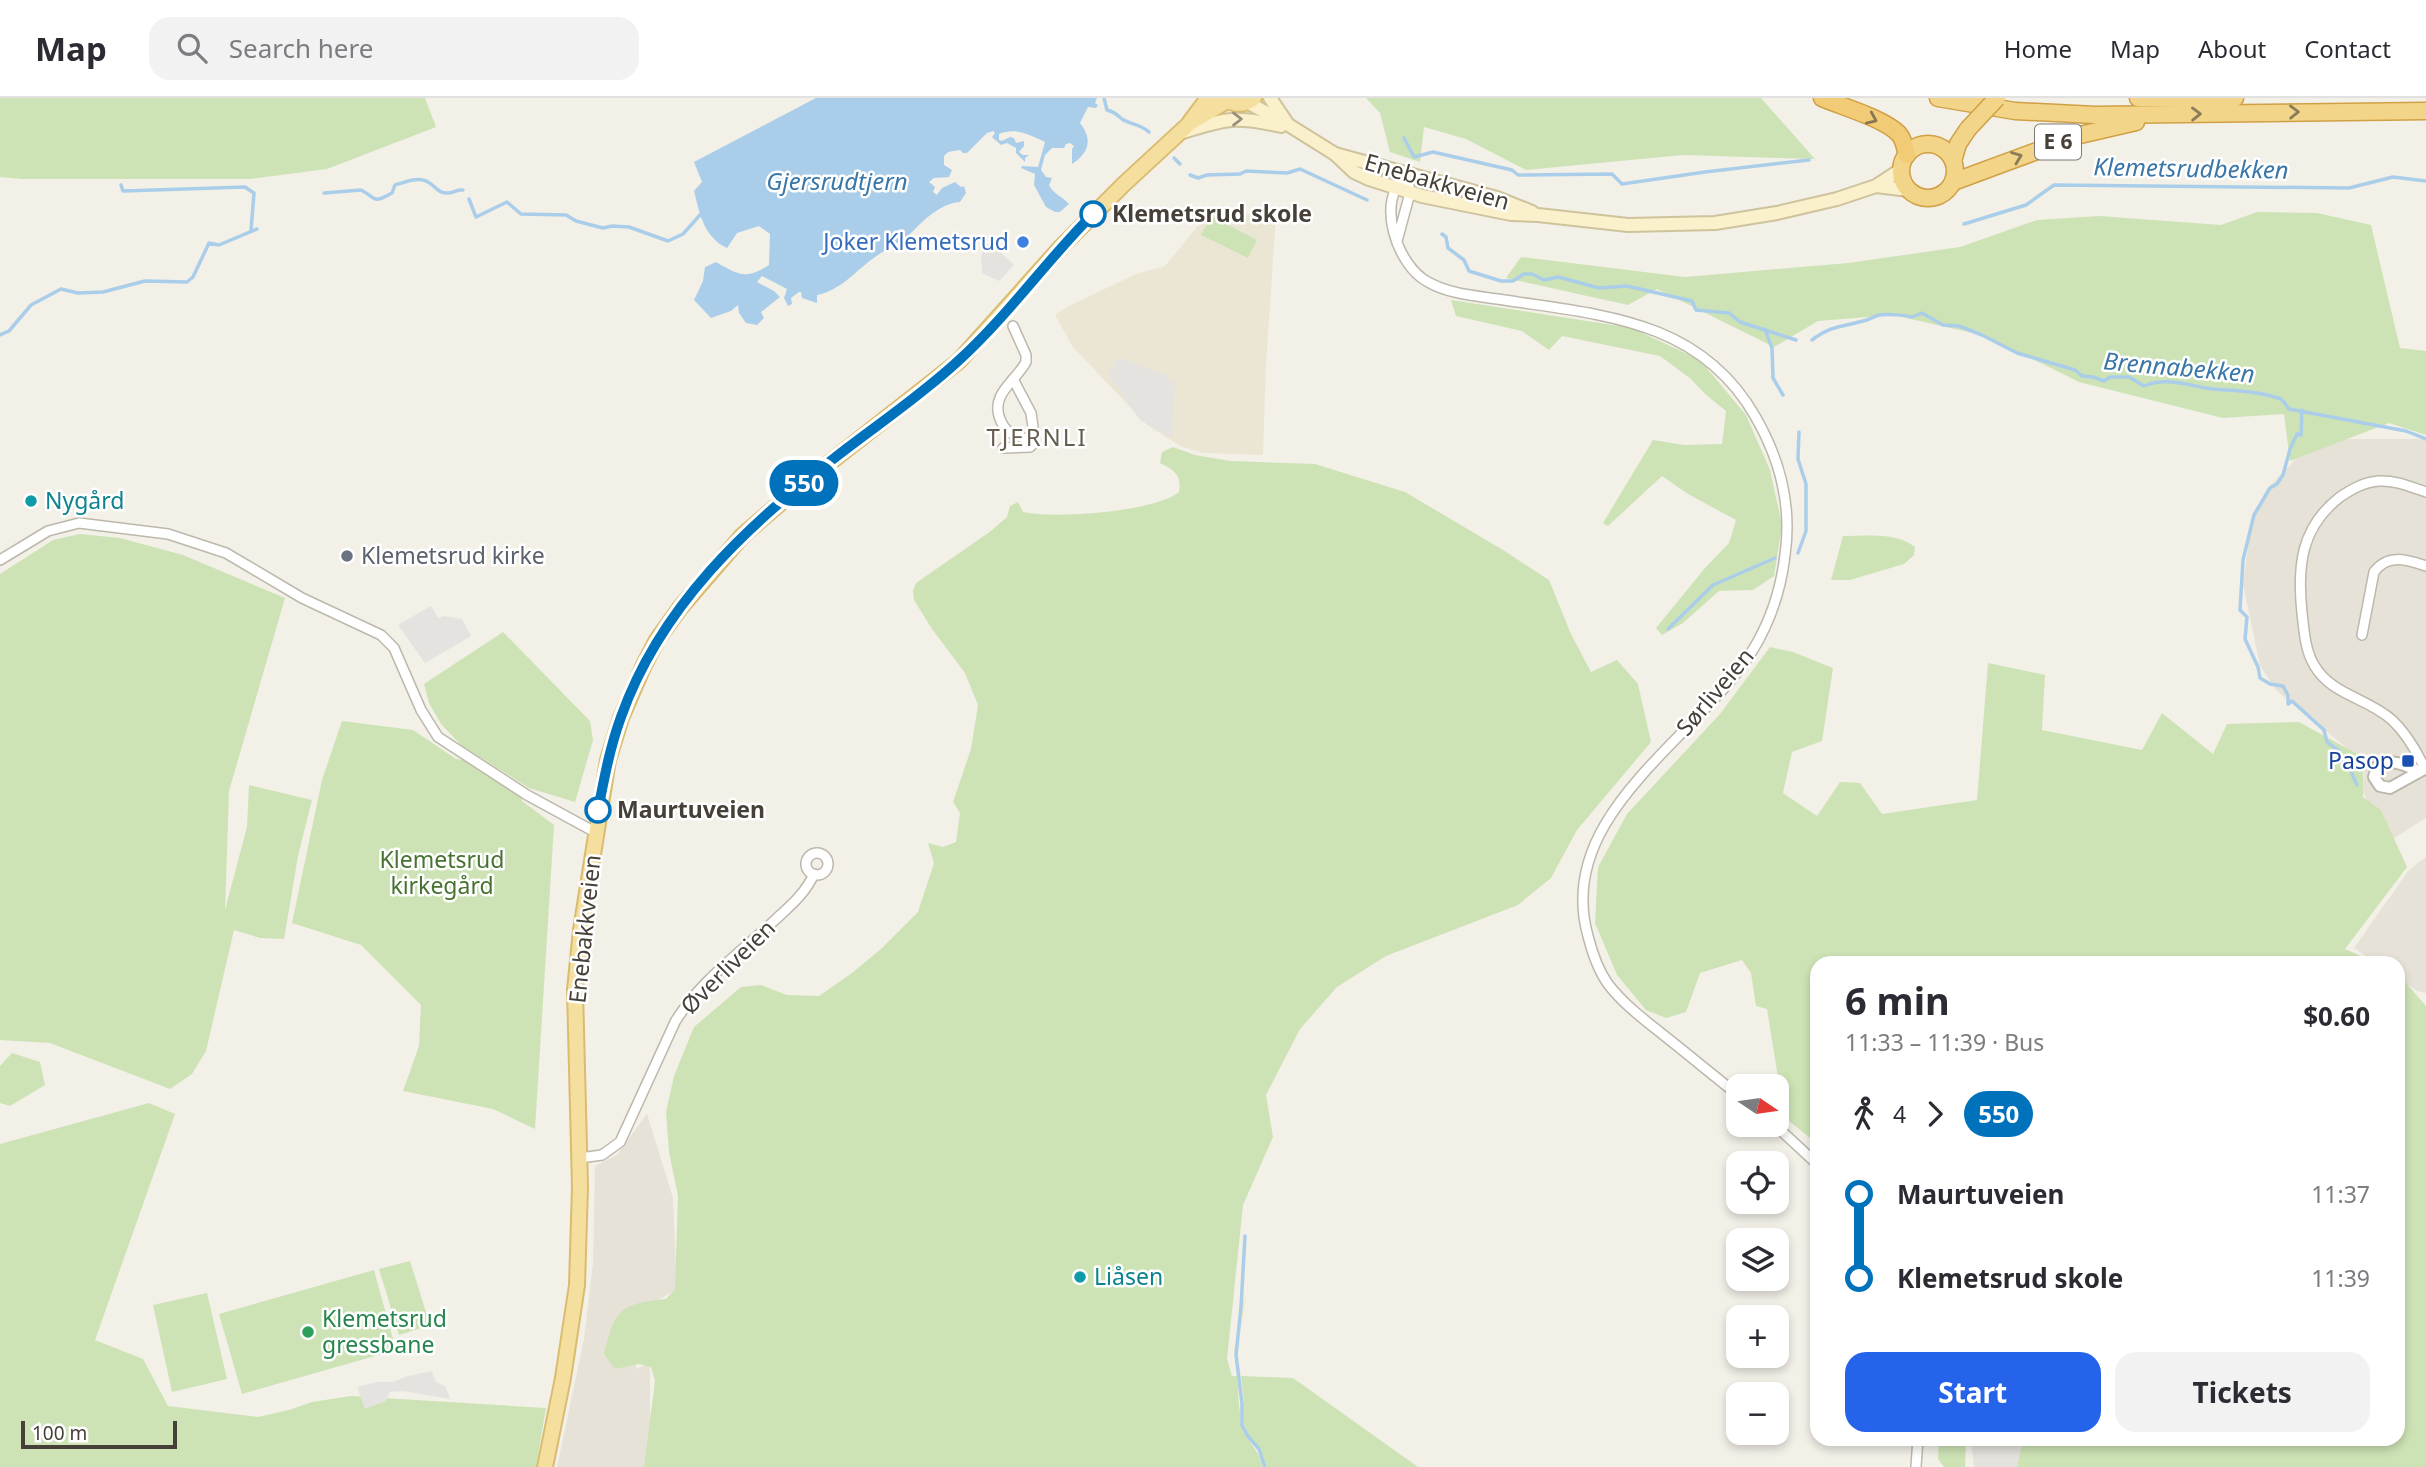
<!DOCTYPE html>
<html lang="en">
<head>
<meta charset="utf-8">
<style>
	:root { --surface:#fff; --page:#f2f2f3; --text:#2b2b33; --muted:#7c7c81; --line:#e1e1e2; --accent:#2563eb }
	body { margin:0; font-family:"Noto Sans",sans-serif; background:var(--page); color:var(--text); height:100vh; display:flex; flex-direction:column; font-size:26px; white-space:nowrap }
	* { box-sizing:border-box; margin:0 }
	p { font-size:23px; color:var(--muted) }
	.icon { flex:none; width:38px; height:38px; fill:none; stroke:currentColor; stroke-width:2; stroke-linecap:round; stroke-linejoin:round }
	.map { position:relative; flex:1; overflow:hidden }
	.side { position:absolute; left:1810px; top:858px; width:595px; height:490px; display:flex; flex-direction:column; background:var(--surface); border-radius:21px; box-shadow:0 4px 10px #0003 }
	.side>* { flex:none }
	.badge { padding:0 14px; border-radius:23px; font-size:24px; line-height:46px }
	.needle { width:46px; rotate:103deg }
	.tools { position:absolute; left:1726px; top:976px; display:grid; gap:14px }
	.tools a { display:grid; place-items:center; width:63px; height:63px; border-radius:14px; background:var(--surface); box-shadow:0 4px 10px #0003; font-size:35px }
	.scale { position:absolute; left:21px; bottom:18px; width:156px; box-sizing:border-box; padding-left:7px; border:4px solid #464038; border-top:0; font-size:19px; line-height:24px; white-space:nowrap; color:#464038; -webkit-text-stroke:5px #fff; paint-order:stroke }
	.map>.badge { position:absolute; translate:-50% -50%; box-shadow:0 0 0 4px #fff }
	.legs { display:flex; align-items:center; gap:10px; height:77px; padding:0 35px; font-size:23px }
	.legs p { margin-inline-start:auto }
	.head { display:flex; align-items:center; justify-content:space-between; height:119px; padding:0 35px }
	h1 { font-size:38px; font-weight:700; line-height:52px }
	.primary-button { display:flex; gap:14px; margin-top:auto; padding:14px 35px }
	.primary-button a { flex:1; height:80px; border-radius:21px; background:var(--accent); color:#fff; font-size:28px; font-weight:700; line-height:80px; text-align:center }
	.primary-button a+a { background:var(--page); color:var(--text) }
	ul { padding:0 35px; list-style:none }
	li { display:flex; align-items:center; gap:24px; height:84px; font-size:26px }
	li i { display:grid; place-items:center; width:10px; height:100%; margin:0 9px; background:currentColor }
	li i::after { content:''; width:18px; height:18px; margin:-9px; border:5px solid; border-radius:50%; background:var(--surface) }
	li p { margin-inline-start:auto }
	li:first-child i { background:linear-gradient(#0000 50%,currentColor 0) }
	li:last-child i { background:linear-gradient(currentColor 50%,#0000 0) }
	header { display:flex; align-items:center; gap:42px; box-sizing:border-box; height:98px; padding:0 35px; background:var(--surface); border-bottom:2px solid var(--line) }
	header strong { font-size:33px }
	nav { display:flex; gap:38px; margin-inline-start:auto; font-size:24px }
	.search { width:490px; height:63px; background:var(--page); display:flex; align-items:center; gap:18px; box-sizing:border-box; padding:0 24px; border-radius:21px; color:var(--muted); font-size:26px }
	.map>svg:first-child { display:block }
	.residential { fill:#e6e2d7 }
	.industrial { fill:#e5e2dd }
	.education { fill:#ebe5d4 }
	.green { fill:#cde3b5 }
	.sand { fill:#f3ebc8 }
	.parking { fill:#e4e3e0 }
	.water { fill:#aaceea }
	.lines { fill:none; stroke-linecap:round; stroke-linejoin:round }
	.stream { stroke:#aaceea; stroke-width:3.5 }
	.minor-casing { stroke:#bdb8ac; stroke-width:12 }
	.tertiary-casing { stroke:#bdb8ac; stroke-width:14 }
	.secondary-casing { stroke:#cec39c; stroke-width:16 }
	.primary-casing { stroke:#d9bc70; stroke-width:18 }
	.trunk-casing { stroke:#d0a045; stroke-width:19 }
	.motorway-casing { stroke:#d0a045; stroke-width:19 }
	.minor { stroke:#fff; stroke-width:9 }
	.tertiary { stroke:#fff; stroke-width:10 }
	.secondary { stroke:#faf0cb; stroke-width:12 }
	.primary { stroke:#f5df9f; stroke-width:14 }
	.trunk { stroke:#f3d58a; stroke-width:16 }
	.motorway { stroke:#f1cb75; stroke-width:16 }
	.trunk-bridge-casing { stroke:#d0a045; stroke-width:19; stroke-linecap:butt }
	.trunk-bridge { stroke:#f3d58a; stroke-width:16 }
	.oneway { stroke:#8b7c59 }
	.oneway2 { stroke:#978f7a }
	.oneway3 { stroke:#8a7850 }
	.line-1-casing { stroke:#fff; stroke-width:16 }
	.line-1 { stroke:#0072bc; stroke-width:10 }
	.stop-1-dot { fill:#fff; stroke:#0072bc; stroke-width:3.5 }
	.shop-dot { fill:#3f7fe0; stroke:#fff; stroke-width:2.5 }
	.culture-dot { fill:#0f9aa8; stroke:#fff; stroke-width:2.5 }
	.worship-dot { fill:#6b7280; stroke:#fff; stroke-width:2.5 }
	.transit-dot { fill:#1a4fb4; stroke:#fff; stroke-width:2.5 }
	.leisure-dot { fill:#2e9e5b; stroke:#fff; stroke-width:2.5 }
	.labels { text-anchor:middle; stroke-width:5; stroke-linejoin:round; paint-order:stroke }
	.shield { fill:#fff; stroke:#7e7974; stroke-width:2 }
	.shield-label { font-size:21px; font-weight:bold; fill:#464038 }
	.street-label { font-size:23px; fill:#464038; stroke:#fff }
	.stop-label { font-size:23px; font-weight:bold; fill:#464038; stroke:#fff; text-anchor:start }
	.shop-label { font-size:23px; fill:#366cbe; stroke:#fff; text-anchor:end }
	.culture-label { font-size:23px; fill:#0d838f; stroke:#fff; text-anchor:start }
	.worship-label { font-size:23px; fill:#5b616d; stroke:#fff; text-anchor:start }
	.transit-label { font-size:23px; fill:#164399; stroke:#fff; text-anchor:end }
	.park-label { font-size:23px; fill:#477230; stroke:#fff }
	.leisure-label { font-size:23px; fill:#27864d; stroke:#fff; text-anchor:start }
	.water-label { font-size:24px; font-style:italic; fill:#3a77a8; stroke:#fff }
	.neighbourhood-label { font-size:24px; letter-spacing:2px; fill:#675e50; stroke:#fff }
</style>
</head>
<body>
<header>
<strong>Map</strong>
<div class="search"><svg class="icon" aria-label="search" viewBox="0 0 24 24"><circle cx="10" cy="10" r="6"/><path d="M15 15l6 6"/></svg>Search here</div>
<nav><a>Home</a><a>Map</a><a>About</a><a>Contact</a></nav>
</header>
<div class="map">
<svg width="2426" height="1369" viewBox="0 0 2426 1369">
	<rect width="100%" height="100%" fill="#f3f0e8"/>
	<g class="residential">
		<path d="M2315,341H2426V720L2388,744L2363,694L2364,664L2276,592L2260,568L2243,486L2251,429L2266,392Z"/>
		<path d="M2426,759V895L2417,893L2398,880V864H2375L2354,850L2409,772Z"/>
		<path d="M647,1016L673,1100L677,1191L638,1214L636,1271L650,1265V1366L649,1369H557L584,1241L593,1165L595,1068L617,1057Z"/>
	</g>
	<path class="industrial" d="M1974,1340L2023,1341L2017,1369H1974L1971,1343Z"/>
	<path class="education" d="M1257,116L1276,119L1266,265L1263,357L1203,355L1180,348L1147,327L1073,249L1055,217L1067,209L1136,176L1165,168L1202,123L1210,118Z"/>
	<g class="green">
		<path d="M0,0H425L436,29L327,71L251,81H22L0,79Z"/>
		<path d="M1366,0H1761L1815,61L1683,57L1526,72L1466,41L1424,29L1420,64L1390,54L1380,15Z"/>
		<path d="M2257,114L2317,115L2371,127L2400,250L2426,253V337L2389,325L2290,363L2284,316L2223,320L2079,284L1986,238L1893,217L1818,223L1774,249L1657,191L1628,207L1506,180L1521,159L1685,179L1848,165L1960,149L2037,122L2099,118L2221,127Z"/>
		<path d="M1211,118L1257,142L1248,160L1201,137Z"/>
		<path d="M1451,202L1632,230L1700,262L1746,317L1770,372L1782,427L1774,478L1753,492L1719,493L1683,525L1662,537L1656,530L1705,470L1729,445L1736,422L1688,396L1662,378L1608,428L1603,425L1653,342L1684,347L1722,346L1726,313L1705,296L1691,281L1660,258L1562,238L1549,252L1522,233L1456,218Z"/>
		<path d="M1173,349L1195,357L1231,363L1315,366L1405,394L1503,452L1549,482L1571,536L1591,574L1617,562L1638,586L1651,644L1577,732L1551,780L1518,807L1386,858L1337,889L1300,931L1266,997L1273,1039L1243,1107L1227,1261L1232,1278H1237C1239,1297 1238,1317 1245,1334C1250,1348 1259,1351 1263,1369H644L655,1283L651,1269L639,1266L615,1271L604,1256C615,1212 619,1206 666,1201L675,1191L678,1098L669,1054L666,1014L674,978L694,929L741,889L761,887L787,897L819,898L852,875L882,850L918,814L934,765L928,745L943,749L956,744L960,715L953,704L971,651L978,607L965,575L932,531L914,502L913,493L916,485L991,433L1007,419L1010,408L1018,404L1023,414C1054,421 1155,414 1179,394C1182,377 1174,372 1160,365L1162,354Z"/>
		<path d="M80,436L120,440L183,457L285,500L229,693L225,812L247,729L249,687L312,702L298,758L284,841L260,840L234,832L206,953L192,976L170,991L50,945L0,942V476L53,442Z"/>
		<path d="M1843,438C1867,438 1896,434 1915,449L1914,457L1904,466L1850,482H1831Z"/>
		<path d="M503,534L590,623L593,642L575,704L529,690L461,647L441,626L429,605L424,586Z"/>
		<path d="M1770,549L1793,554L1833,570L1822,643L1792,654L1783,695L1817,718L1840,684L1860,685L1882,716L1977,702L1988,565L2045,577L2042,632L2142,652L2162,615L2213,656L2227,626L2299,624L2363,659V699L2381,712L2407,769L2345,851L2374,864H1816V1045L1776,1012V994L1780,992L1767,911L1756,908L1751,875L1742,862L1700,875L1686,914L1666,920L1646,912L1617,877L1595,825L1598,769L1627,716L1720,616Z"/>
		<path d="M342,623L413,632L456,661L465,662L522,700V703L554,727L535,1031L493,1011L403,993L419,948L421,907L361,847L292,825L322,682Z"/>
		<path d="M2398,876L2426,908V1369H2017L2023,1341L2398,1340Z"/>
		<path d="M12,955L40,964L45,987L10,1008L0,1005V968Z"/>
		<path d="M149,1005L175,1016L95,1242L143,1261L168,1308L258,1319L289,1312L312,1304L351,1298L546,1310L536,1369H0V1046Z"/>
		<path d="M410,1163L430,1227L399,1237L379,1171Z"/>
		<path d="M374,1172L396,1252L242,1296L219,1216Z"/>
		<path d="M207,1195L227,1281L172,1294L153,1207Z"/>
		<path d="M1241,1278L1293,1280L1418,1369H1267L1260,1350L1248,1336L1244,1327V1304Z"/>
		<path d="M1939,1341H1966L1965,1369H1944L1938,1361Z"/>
	</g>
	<path class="sand" d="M1243,1198L1246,1201L1237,1251L1244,1304V1327L1248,1336L1260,1350L1267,1369H1263L1258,1351L1243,1334L1240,1323V1302L1234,1252Z"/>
	<g class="parking">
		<path d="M991,145L1014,167L999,183L982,175L981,157L987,146Z"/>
		<path d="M1118,259L1168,278L1167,282L1175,285L1172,340L1140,322L1108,276Z"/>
		<path d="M431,508L438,520L444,518L462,521L471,538L425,565L398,527Z"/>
		<path d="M432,1273L436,1284L445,1288L450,1301L403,1293L390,1294L386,1303L365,1311L357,1289L377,1284H393L408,1278Z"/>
	</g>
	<path class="water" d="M816,0H1097L1095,5L1098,7L1096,10L1088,9L1080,25C1093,41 1089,55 1072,66V51L1074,48L1070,45L1066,46L1064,50H1052L1045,57L1041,72L1046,79L1052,80L1049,87C1054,97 1062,98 1069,106L1060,114H1055L1046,109L1034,87L1035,76L1021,70L1022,68L1038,69L1045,44C1030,37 1016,29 999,36V42L1002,43L1010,39L1014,40L1016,45L1024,43V48L1019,54L1023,57H1029L1025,60V64L1016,55V50L1007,45L1001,47L992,39L995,35L993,33L987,35L967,55H963L960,52L948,54L944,58V67L952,72L949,79L934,80L929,84L935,89L933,94L937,97L942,90L955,84L961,89L964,88L966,95L960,104C943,105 927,119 915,131C904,143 888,150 875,159C856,172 842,192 817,197V205L802,200L801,194H799L791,200L792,206L788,208L784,200L787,191L762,178L757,184L774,193L780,199L761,214L764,220L757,227L746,225L739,215L738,207L731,213L711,220L694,202L703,183L705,169L716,164C739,177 745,182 769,167L770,136L759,128L737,135L727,150C704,139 700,117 694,93L702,84L694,64Z"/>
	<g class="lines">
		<g class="stream">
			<path d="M1104,0L1107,12C1115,14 1116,16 1122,21C1129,26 1140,26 1149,34"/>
			<path d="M1404,40L1414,59L1433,54L1512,72L1518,77L1612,76L1622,86L1705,74L1809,62"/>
			<path d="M1174,60L1180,66"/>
			<path d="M1190,77L1198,80L1207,77L1240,76L1246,73L1287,75L1300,71L1367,102"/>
			<path d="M121,87L123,93L245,89L254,95L251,132"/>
			<path d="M324,95L361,92C376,99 371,107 392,95L395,87C405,84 419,78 428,84C435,88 439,96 447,95C454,95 457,91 463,92"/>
			<path d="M469,101L476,119L507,104L521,116L566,117L576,123L603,130L612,128L629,129L668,143L683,136L700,117"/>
			<path d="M1964,126L2026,107L2054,87L2349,90L2393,79L2426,83"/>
			<path d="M1442,136L1446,139L1448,150L1464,162L1469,173L1501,183H1513L1524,176H1532L1544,182L1558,179L1599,190L1627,188L1692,203L1696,212L1729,215L1740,224L1796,242"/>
			<path d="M1765,231L1772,250L1773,280L1783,297"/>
			<path d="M0,237L9,233L31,207L61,191L78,195L103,194L145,183L187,184L193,179L209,145L219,147L257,131"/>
			<path d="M1812,242C1832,227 1842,229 1863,223C1868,222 1873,219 1879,217C1886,216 1906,217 1912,219L1922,215L1943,227L1959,228L1982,237L2017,255L2075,272L2082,278L2093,279L2104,283L2110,279H2129L2144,288C2167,278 2189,288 2213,291C2236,293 2257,293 2278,300C2284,301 2285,307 2289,311L2406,333L2426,341"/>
			<path d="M2302,312L2301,337L2297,336L2290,351L2283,377L2277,386L2270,390L2254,417L2243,462L2240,512L2247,519L2245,541L2258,569L2260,580L2270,586L2283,588L2288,597V606L2292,603L2324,632L2327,644L2339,653L2345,665L2352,667V676L2357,687"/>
			<path d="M1798,455L1806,433V386L1798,361L1799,334"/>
			<path d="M1668,531L1713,487L1775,460"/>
			<path d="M1245,1138L1241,1209L1236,1257L1242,1305V1327L1247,1337L1259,1351L1265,1369"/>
		</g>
		<defs>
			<g id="minor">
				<path d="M1397,143L1410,95L1407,77C1374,101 1397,168 1428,184C1451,197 1479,198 1504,202C1603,217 1700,222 1755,318C1780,361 1792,408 1785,457C1781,492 1770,525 1751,555C1695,642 1554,718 1588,838C1592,854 1598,872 1608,886C1624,907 1646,923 1666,939C1690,958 1714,978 1738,997"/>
				<path d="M1013,281L1031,315L1033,329"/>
				<path d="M1003,350L1030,349L1032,347C1028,338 1018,340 1009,334C1005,331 1002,326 1000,321C990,296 1016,283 1026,264V257L1013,228"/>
				<path d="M0,462L48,433L79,425L168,436L226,455L302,500L381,537L394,550L421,612L438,639L527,697L595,734"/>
				<path d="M2362,537L2374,474C2388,455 2407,462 2426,468"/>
				<path d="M2425,671C2417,654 2406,635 2392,622C2368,600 2331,597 2314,567C2305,552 2304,532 2302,515C2297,468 2301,429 2340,399C2352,391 2364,384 2379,383C2395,382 2411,389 2426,394"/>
				<circle cx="817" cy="766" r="11"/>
				<path d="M1775,1027L1816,1065"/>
				<path d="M580,1060L602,1057L620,1044L675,924C699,884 741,854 775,822C790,808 805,796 814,776"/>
				<path d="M1916,1369L1918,1340"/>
			</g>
			<path id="tertiary" d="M2418,673C2405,667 2389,659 2377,669L2374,679L2380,688L2390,690L2426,670"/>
			<g id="secondary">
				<path d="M1270,0L1287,25"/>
				<path d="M1247,4L1287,26L1335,56L1354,74L1369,81L1422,98L1511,116L1538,117L1628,127L1715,125L1777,115L1837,101L1876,88L1902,71"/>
				<path d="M1183,34C1227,20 1236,18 1281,28"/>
				<path d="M1335,56L1497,100L1532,114"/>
				<path d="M1876,88L1909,92"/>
			</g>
			<g id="primary">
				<path d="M1222,0C1233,7 1244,8 1254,0"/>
				<path d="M1190,24L1208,0"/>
				<path d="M545,1369L563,1280L577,1187L580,1089L575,892L581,832L608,662L621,620L644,567L657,542L680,510L743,437L805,384L959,263L1062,148L1124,86L1190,25L1227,3"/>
			</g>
			<g id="trunk">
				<path d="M1938,0L2015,13L2095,17L2426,13"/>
				<path d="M2138,0H2235"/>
				<circle cx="1928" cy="73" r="27"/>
				<path d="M1953,63L1958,46L1968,31"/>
				<path d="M1953,84L2080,37L2136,24"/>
			</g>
			<path id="motorway" d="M1822,0C1843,9 1883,20 1899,36C1904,42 1905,50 1907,57"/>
		</defs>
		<use href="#minor" class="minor-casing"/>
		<use href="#tertiary" class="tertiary-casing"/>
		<use href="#secondary" class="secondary-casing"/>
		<use href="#primary" class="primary-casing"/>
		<use href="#trunk" class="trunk-casing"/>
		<use href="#motorway" class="motorway-casing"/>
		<use href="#minor" class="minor"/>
		<use href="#tertiary" class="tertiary"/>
		<use href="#secondary" class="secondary"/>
		<use href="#primary" class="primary"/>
		<use href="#trunk" class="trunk"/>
		<use href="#motorway" class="motorway"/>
		<defs>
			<path id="trunk-bridge" d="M1968,31L1997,0"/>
		</defs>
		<use href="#trunk-bridge" class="trunk-bridge-casing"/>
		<use href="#trunk-bridge" class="trunk-bridge"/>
	</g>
	<defs><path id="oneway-chevron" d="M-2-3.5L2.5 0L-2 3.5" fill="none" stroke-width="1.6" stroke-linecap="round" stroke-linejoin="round" transform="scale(1.75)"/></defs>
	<g class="oneway">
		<use href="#oneway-chevron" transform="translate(2294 14) rotate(-1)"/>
		<use href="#oneway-chevron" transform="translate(2196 16) rotate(-1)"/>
		<use href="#oneway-chevron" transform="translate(2017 59) rotate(-21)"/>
	</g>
	<use class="oneway2" href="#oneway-chevron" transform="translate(1237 21)"/>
	<use class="oneway3" href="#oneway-chevron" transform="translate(1872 21) rotate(24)"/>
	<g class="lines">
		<defs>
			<path id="line-1" d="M598,712C604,681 610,649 621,619C660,509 746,428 837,358C877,327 920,298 957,264C1007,219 1046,163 1093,116"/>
		</defs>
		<use href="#line-1" class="line-1-casing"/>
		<use href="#line-1" class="line-1"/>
	</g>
	<g class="stop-1-dot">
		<circle cx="1093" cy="116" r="12"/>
		<circle cx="598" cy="712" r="12"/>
	</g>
	<circle class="shop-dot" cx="1023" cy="144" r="7"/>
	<g class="culture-dot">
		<circle cx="31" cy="403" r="7"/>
		<circle cx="1080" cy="1179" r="7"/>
	</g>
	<circle class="worship-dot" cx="347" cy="458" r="7"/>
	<rect class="transit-dot" x="2401" y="656" width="14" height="14" rx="3.5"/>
	<circle class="leisure-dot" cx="308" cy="1234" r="7"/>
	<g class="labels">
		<rect class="shield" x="2035" y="26.5" width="46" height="35" rx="5"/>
		<g class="shield-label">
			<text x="2058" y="51">E 6</text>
		</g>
		<g class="street-label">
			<text transform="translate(1437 84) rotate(16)" y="8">Enebakkveien</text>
			<text transform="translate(1715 594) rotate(-50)" y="8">Sørliveien</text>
			<text transform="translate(585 831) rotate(-84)" y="8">Enebakkveien</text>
			<text transform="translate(728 869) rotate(-45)" y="8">Øverliveien</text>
		</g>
		<g class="stop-label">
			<text x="1112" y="124">Klemetsrud skole</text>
			<text x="617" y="720">Maurtuveien</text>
		</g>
		<g class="shop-label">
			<text x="1009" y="152">Joker Klemetsrud</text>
		</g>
		<g class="culture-label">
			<text x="45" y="411">Nygård</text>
			<text x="1094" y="1187">Liåsen</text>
		</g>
		<g class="worship-label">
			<text x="361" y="466">Klemetsrud kirke</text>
		</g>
		<g class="transit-label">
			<text x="2394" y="671">Pasop</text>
		</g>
		<g class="park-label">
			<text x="442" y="770">Klemetsrud<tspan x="442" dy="26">kirkegård</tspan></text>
		</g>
		<g class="leisure-label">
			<text x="322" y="1229">Klemetsrud<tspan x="322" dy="26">gressbane</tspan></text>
		</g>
		<g class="water-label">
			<text transform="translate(2191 71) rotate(1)" y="8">Klemetsrudbekken</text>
			<text x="837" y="92">Gjersrudtjern</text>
			<text transform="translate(2179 270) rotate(5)" y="8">Brennabekken</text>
		</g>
		<g class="neighbourhood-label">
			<text x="1037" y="348">TJERNLI</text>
		</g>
	</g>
</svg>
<div class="tools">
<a><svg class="needle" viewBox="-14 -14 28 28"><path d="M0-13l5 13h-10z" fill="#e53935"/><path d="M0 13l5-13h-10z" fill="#7c7c81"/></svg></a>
<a><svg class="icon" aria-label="locate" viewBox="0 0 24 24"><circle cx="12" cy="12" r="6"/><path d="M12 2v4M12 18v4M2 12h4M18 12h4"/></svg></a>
<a><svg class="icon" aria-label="layers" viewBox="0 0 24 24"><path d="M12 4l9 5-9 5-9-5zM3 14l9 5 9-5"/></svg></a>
<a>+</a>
<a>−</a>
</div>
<div class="scale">100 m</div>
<b class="badge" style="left:804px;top:385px;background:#0072bc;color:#fff">550</b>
<section class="side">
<div class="head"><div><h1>6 min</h1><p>11:33 – 11:39 · Bus</p></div><b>$0.60</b></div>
<div class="legs"><svg class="icon" aria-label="walk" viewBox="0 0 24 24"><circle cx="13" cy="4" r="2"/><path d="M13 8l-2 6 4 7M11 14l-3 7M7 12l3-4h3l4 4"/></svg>4<svg class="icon" aria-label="forward" viewBox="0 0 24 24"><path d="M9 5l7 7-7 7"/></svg><b class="badge" style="background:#0072bc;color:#fff">550</b></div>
<ul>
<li><i style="color:#0072bc"></i><b>Maurtuveien</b><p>11:37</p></li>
<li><i style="color:#0072bc"></i><b>Klemetsrud skole</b><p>11:39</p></li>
</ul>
<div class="primary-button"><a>Start</a><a>Tickets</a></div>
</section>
</div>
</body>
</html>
